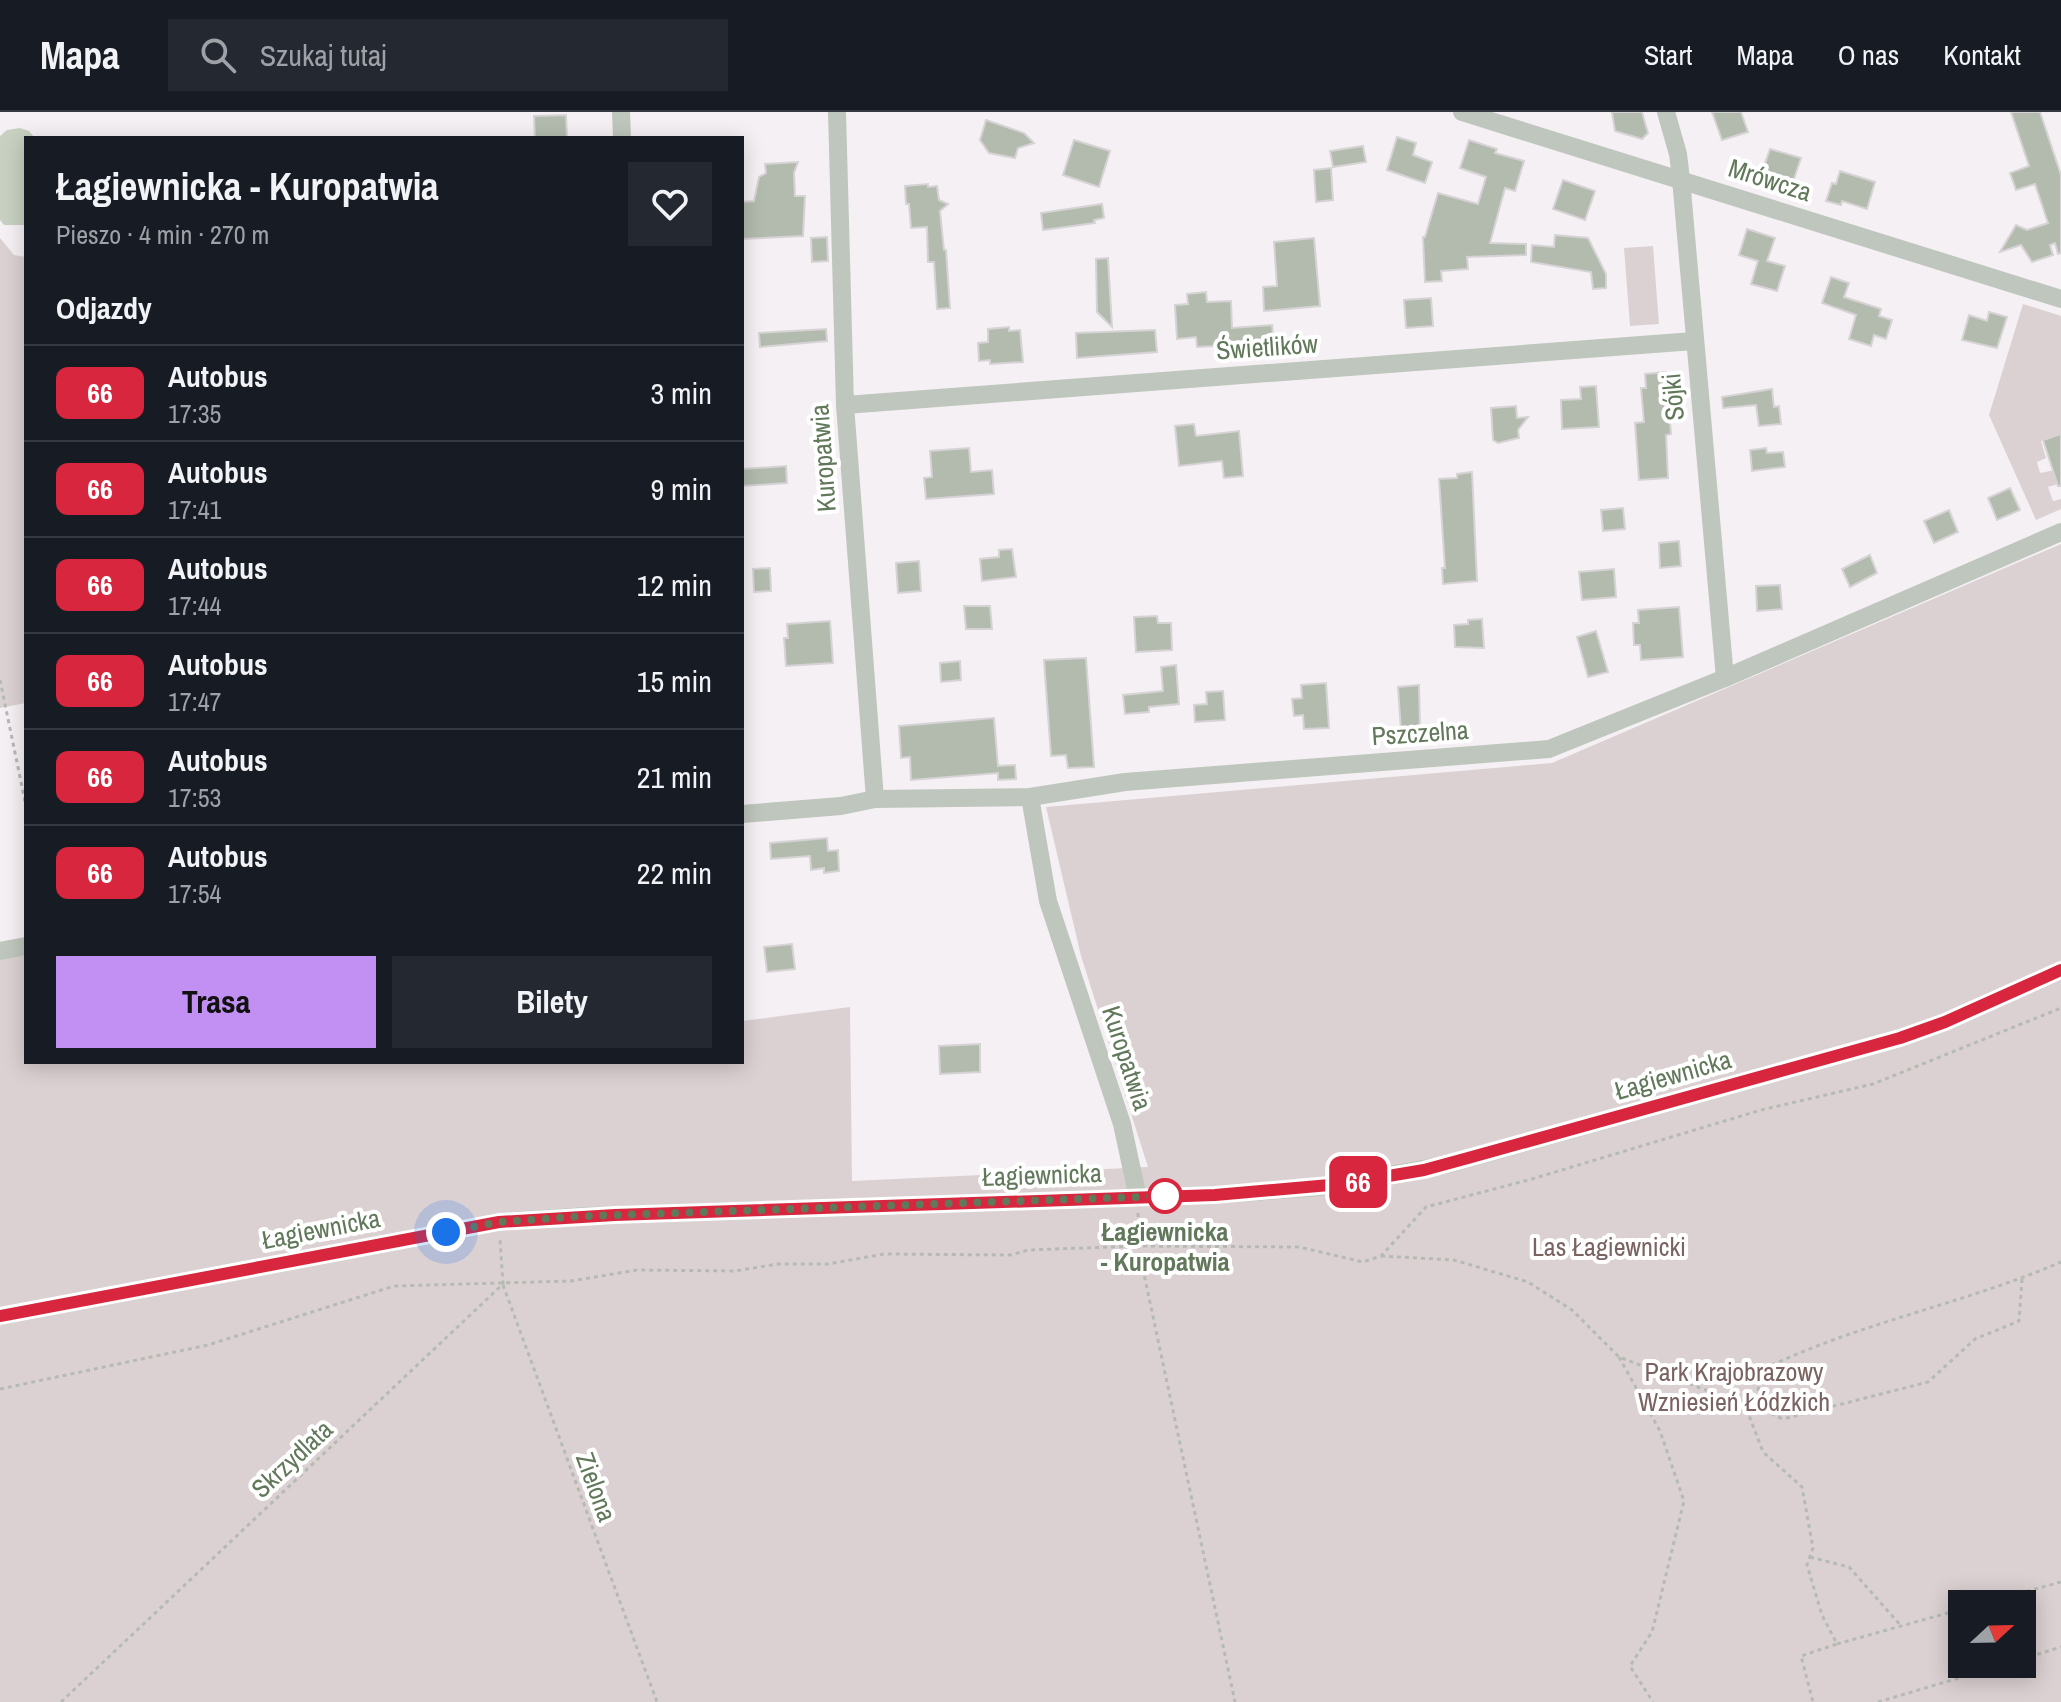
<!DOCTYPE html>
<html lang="pl">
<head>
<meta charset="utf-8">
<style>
	:root { --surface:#171b24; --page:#242831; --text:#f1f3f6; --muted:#9ea1a6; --line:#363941; --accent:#c290f3 }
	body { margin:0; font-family:"Archivo Narrow",sans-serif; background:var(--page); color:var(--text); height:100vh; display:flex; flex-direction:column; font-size:30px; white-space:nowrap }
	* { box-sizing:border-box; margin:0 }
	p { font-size:26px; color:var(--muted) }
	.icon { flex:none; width:44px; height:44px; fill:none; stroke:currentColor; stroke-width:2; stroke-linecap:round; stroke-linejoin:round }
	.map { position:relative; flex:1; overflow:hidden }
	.panel { position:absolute; left:24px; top:24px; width:720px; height:928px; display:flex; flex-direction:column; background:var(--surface); border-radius:0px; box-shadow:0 4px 20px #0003 }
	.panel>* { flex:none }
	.badge { padding:0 16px; border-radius:12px; font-size:28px; line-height:52px }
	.needle { width:52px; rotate:68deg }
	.fabs { position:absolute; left:1948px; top:1478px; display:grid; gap:16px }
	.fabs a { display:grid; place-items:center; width:88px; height:88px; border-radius:0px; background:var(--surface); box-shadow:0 4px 20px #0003; font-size:40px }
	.you { position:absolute; width:40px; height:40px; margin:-20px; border:6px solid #fff; border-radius:50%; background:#1a73e8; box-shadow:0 0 0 12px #1a73e833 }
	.map>.badge { position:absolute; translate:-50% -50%; box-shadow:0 0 0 4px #fff }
	h2 { padding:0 32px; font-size:30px; line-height:72px }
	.round { display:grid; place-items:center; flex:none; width:84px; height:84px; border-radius:0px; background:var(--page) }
	.summary { display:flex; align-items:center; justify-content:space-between; height:136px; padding:0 32px }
	h1 { font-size:38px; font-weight:800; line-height:60px }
	.action { display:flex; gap:16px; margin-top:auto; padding:16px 32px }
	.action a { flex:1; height:92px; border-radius:0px; background:var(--accent); color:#111; font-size:32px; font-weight:800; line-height:92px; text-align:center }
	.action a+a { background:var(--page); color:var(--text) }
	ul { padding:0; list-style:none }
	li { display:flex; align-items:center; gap:24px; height:96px; padding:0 32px; border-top:2px solid var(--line) }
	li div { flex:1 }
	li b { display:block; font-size:30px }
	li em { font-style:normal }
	li .badge { min-width:88px; font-weight:700; text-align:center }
	header { display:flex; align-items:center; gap:48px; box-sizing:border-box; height:112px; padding:0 40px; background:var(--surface); border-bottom:2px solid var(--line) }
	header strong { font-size:38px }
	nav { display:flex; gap:44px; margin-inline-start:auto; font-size:28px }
	.search { width:560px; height:72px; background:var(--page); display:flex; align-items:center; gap:20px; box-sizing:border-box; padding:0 28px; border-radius:0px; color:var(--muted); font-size:30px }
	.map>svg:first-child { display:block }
	.green { fill:#dcd1d2; fill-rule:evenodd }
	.water { fill:#c8d0c1 }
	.building { fill:#b3bbaf; stroke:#d6d3d5; stroke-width:2 }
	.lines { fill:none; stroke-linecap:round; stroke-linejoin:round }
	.path { stroke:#b5bbb3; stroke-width:3; stroke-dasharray:4 4; stroke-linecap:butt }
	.minor { stroke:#bfc6bd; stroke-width:18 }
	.line-casing { stroke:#fff; stroke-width:18 }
	.line { stroke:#d7263d; stroke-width:12 }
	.walk { stroke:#61785a; stroke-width:8; stroke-dasharray:0 14.4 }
	.stop-dot { fill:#fff; stroke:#d7263d; stroke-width:4 }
	.labels { text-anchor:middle; stroke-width:8; stroke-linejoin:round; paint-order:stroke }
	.street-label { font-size:26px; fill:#61785a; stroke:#fff }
	.stop-label { font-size:26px; font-weight:bold; fill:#61785a; stroke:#fff }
	.park-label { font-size:26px; fill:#7a6361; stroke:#fff }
</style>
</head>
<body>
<header>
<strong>Mapa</strong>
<div class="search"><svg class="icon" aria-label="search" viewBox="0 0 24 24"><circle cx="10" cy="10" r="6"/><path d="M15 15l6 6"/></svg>Szukaj tutaj</div>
<nav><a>Start</a><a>Mapa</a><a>O nas</a><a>Kontakt</a></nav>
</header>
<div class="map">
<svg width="2061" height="1590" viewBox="0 0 2061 1590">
	<rect width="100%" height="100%" fill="#f5f0f4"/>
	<g class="green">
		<path d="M0,126L14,143L26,145V591L0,596Z"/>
		<path d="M1653,134L1659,212L1630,214L1624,136Z"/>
		<path d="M2023,192L2061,204V322L2041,329L2046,346L2037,350L2040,361L2061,357V371L2048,375L2053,389L2061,387V397L2036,408L1989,303Z"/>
		<path d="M2061,432V1590H0V839L26,834V950H742V909L850,895L852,1069L1148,1055L1081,844L1046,695L1552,651ZM1962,1492H2022V1552H1962Z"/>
	</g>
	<path class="water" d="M20,16L29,19L35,26H26V113H4L0,108V24L7,18Z"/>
	<g class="building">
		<path d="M1612,0H1642L1648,21L1642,27L1615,19Z"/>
		<path d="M1712,0H1741L1748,20L1722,28Z"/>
		<path d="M2011,0H2040L2061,63V141L2058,142L2055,131L2050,133L2053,143L2032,150L2021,133L2000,140L2016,113L2027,118L2048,111L2035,72L2016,78L2010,61L2029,54Z"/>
		<path d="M566,3L567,26H535L534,4Z"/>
		<path d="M986,8L1024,21L1034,31L1018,36L1015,46L989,41L980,28Z"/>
		<path d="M1397,25L1416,31L1413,43L1432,50L1425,71L1387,58Z"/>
		<path d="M1074,28L1110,39L1099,75L1063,63Z"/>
		<path d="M1469,28L1497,37L1495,41L1524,49L1515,79L1505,76L1490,131L1526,132V143L1467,145L1468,157L1441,159L1442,169L1425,170L1423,125H1425L1438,81L1478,92L1486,65L1460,56Z"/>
		<path d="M1363,34L1366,50L1333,55L1330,39Z"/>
		<path d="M1770,37L1801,46L1793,70L1762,60Z"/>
		<path d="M798,50L794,61L795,84H805L803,124L742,127V90L754,89L759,65L766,61L765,52Z"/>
		<path d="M1331,56L1333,88L1316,90L1314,58Z"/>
		<path d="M1840,59L1875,70L1867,97L1842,89L1841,93L1826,89L1832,71L1836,72Z"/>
		<path d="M1563,68L1595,79L1585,108L1553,97Z"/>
		<path d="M928,72V75L937,74L939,88L948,92L940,99L944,138H946L950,196L937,197L934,150H928L927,115L911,116L909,92H906L905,74Z"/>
		<path d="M1102,92L1104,106L1094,108L1095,111L1043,118L1041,101Z"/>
		<path d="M1747,117L1775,126L1767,149L1785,154L1777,179L1751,172L1758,149L1739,143Z"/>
		<path d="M1555,123L1588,126L1606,162V176L1593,177L1591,160L1531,150L1532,133L1554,135Z"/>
		<path d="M827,125L828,149L812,150L811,126Z"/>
		<path d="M1314,126L1320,194L1264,199L1263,175L1277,174L1274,130Z"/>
		<path d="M1108,146L1112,215L1097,200L1096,147Z"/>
		<path d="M1831,165L1849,171L1844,185L1881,197L1879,204L1892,208L1886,227L1874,223L1871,234L1849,227L1856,203L1822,191Z"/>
		<path d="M1206,180L1207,190L1231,189L1232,216L1272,213L1274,231L1197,235L1196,225L1177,227L1175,193L1188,192L1187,182Z"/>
		<path d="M1431,186L1433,214L1406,216L1404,188Z"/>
		<path d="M1989,200L2007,205L1997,236L1962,228L1969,203L1987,209Z"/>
		<path d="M1009,215V219L1020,218L1023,250L990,252V248L979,249L978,231L988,230V217Z"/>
		<path d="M826,217L827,229L760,235L759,221Z"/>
		<path d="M1155,218L1157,240L1077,246L1076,221Z"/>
		<path d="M1666,260L1671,322L1666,323L1668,366L1639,368L1635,311L1644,310L1641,276H1646L1645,262Z"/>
		<path d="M1596,274L1599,315L1562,317L1561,288L1581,287L1580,275Z"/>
		<path d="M1772,277L1774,295L1779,294L1781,312L1759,314L1756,293L1723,296L1722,285Z"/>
		<path d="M1516,294L1517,306L1528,305L1518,318L1519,326L1498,331L1493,328L1491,296Z"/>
		<path d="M1194,312L1196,324L1239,319L1243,364L1224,366L1222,349L1179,354L1175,314Z"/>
		<path d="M2061,322V374H2058L2043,328Z"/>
		<path d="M969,336L971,360L992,358L994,382L926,387L924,366L932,365L930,339Z"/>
		<path d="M1766,336L1767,341L1783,340L1785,355L1752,359L1750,338Z"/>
		<path d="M786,354L787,371L742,374V357Z"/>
		<path d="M1472,360L1477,469L1443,472L1442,456H1445L1439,367L1457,366V362Z"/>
		<path d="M2010,376L2020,398L1997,408L1988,386Z"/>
		<path d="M1623,396L1625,417L1603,419L1601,398Z"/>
		<path d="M1949,398L1958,420L1934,431L1924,409Z"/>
		<path d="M1679,429L1681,454L1660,456L1659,431Z"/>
		<path d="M1012,437L1016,465L982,469L980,447L999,445V438Z"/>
		<path d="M1870,443L1877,461L1850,475L1842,457Z"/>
		<path d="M919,449L921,479L898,481L896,451Z"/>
		<path d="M770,456L771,479L754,480L753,457Z"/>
		<path d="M1614,457L1616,485L1582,488L1579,460Z"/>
		<path d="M1780,473L1782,497L1757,499L1756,474Z"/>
		<path d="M964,494H990L992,517H966Z"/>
		<path d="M1679,495L1683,545L1641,548L1640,533H1634L1633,511H1639L1638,498Z"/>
		<path d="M1157,504L1158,511H1171L1172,538L1136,540L1134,505Z"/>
		<path d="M1482,507L1484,536L1455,535L1454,513L1468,512V508Z"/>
		<path d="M830,509L833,551L786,554L784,526H788L787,512Z"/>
		<path d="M1596,519L1608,560L1588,565L1577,525Z"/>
		<path d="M1086,546L1094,655L1068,656L1066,643L1051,644L1044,548Z"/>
		<path d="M960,549L961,568L941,570L940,551Z"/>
		<path d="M1176,553L1179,592L1149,595V600L1125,602L1123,583L1163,579L1161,555Z"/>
		<path d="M1326,571L1329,616L1304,617L1303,603L1294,604L1292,587L1302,586L1301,573Z"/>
		<path d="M1419,573L1420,618L1401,619L1398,575Z"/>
		<path d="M1223,579L1225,608L1195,610L1194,593L1207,592L1206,580Z"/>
		<path d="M994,606L998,654L1015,653L1016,667L998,668V661L911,668L910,645L901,646L899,614Z"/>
		<path d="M827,726L828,739L838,738L839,759L824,761V756L811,758L810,744L771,747L770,731Z"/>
		<path d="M792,832L795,857L767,860L764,835Z"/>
		<path d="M980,932V960L940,962L939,934Z"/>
	</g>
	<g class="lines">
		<g class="path">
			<path d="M0,568L26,694"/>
			<path d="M1138,1101V1134L1235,1590"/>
			<path d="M1381,1144L1454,1148L1528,1170L1572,1198L1619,1245L1745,1293L1763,1340L1802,1375L1813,1436L1807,1453L1822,1503L1837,1532L1801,1544L1813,1590"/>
			<path d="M2022,1167L2019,1209L1975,1227L1928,1270L1783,1307C1755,1296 1755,1286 1762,1258C1857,1211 1964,1192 2061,1150"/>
			<path d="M503,1173L657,1590"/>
			<path d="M1619,1245L1660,1319L1684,1389L1652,1520L1630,1554L1653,1590"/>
			<path d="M0,1277L208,1233L394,1174L571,1169L637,1158L735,1159L778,1152H828L884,1142L1011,1143L1028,1138L1138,1134L1299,1135L1363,1150L1381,1144L1426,1095L1532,1067L1761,998L1873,972L2061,896"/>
			<path d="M1745,1293L1757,1287"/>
			<path d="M1810,1445L1849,1455L1901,1514"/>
			<path d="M1980,1492L2061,1470"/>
			<path d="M1837,1532L1962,1497"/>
			<path d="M2022,1547L2061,1535"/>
			<path d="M61,1590L503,1172L500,1128"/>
			<path d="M1878,1590L2006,1552"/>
		</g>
		<g class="minor">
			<path d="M621,0L622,26"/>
			<path d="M837,0L845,293L875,687"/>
			<path d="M1462,0L2061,187"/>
			<path d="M1666,0L1678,42L1681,67L1725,566"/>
			<path d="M845,293L1694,229"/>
			<path d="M1030,685L1048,789L1122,1012L1138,1086"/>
			<path d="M742,702L841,694L875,687L1030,685L1125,670L1549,637L1725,566L2061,420"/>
			<path d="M0,839L26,834"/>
			<path d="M0,1204L499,1110L587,1104L1215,1083L1320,1075L1445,1053L1900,926L1945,910L2061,858"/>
		</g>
	</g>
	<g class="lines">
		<defs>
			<path id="line" d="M0,1204L499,1110L615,1103L1215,1083L1341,1072L1424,1058L1468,1046L1900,926L1945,910L2061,858"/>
		</defs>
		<use href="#line" class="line-casing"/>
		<use href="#line" class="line"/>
		<path class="walk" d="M446,1120L499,1110L587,1104L1165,1084"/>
	</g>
	<circle class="stop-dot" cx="1165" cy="1084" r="16"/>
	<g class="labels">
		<g class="street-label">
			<text transform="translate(1770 68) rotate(18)" y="9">Mrówcza</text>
			<text transform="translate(1267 235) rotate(-4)" y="9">Świetlików</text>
			<text transform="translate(1673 285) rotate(-95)" y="9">Sójki</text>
			<text transform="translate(823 346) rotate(-94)" y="9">Kuropatwia</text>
			<text transform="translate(1420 621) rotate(-4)" y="9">Pszczelna</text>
			<text transform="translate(1127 946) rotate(72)" y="9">Kuropatwia</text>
			<text transform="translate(1673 963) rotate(-16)" y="9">Łagiewnicka</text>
			<text transform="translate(1042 1063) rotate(-2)" y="9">Łagiewnicka</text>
			<text transform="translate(321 1117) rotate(-11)" y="9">Łagiewnicka</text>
			<text transform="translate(292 1347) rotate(-43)" y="9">Skrzydlata</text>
			<text transform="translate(596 1375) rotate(70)" y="9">Zielona</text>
		</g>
		<g class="stop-label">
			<text x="1165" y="1129">Łagiewnicka<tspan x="1165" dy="30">- Kuropatwia</tspan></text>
		</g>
		<g class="park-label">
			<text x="1609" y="1144">Las Łagiewnicki</text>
			<text x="1734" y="1269">Park Krajobrazowy<tspan x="1734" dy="30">Wzniesień Łódzkich</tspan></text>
		</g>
	</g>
</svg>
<div class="fabs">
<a><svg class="needle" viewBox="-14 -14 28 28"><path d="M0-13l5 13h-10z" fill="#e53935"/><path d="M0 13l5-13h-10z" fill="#9ea1a6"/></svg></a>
</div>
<div class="you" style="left:446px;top:1120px"></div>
<b class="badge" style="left:1358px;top:1070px;background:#d7263d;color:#fff">66</b>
<section class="panel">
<div class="summary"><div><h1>Łagiewnicka - Kuropatwia</h1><p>Pieszo · 4 min · 270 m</p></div><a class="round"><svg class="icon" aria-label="heart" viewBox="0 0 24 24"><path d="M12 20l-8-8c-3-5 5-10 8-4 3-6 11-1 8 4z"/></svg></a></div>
<h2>Odjazdy</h2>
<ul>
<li><span class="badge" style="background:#d7263d;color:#fff">66</span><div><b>Autobus</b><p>17:35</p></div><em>3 min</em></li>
<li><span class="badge" style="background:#d7263d;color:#fff">66</span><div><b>Autobus</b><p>17:41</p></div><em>9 min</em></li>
<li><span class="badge" style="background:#d7263d;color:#fff">66</span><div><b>Autobus</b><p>17:44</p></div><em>12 min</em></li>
<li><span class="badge" style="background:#d7263d;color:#fff">66</span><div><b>Autobus</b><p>17:47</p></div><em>15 min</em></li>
<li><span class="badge" style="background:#d7263d;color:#fff">66</span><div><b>Autobus</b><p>17:53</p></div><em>21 min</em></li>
<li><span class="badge" style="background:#d7263d;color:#fff">66</span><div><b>Autobus</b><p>17:54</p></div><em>22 min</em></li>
</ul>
<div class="action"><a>Trasa</a><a>Bilety</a></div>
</section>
</div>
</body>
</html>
